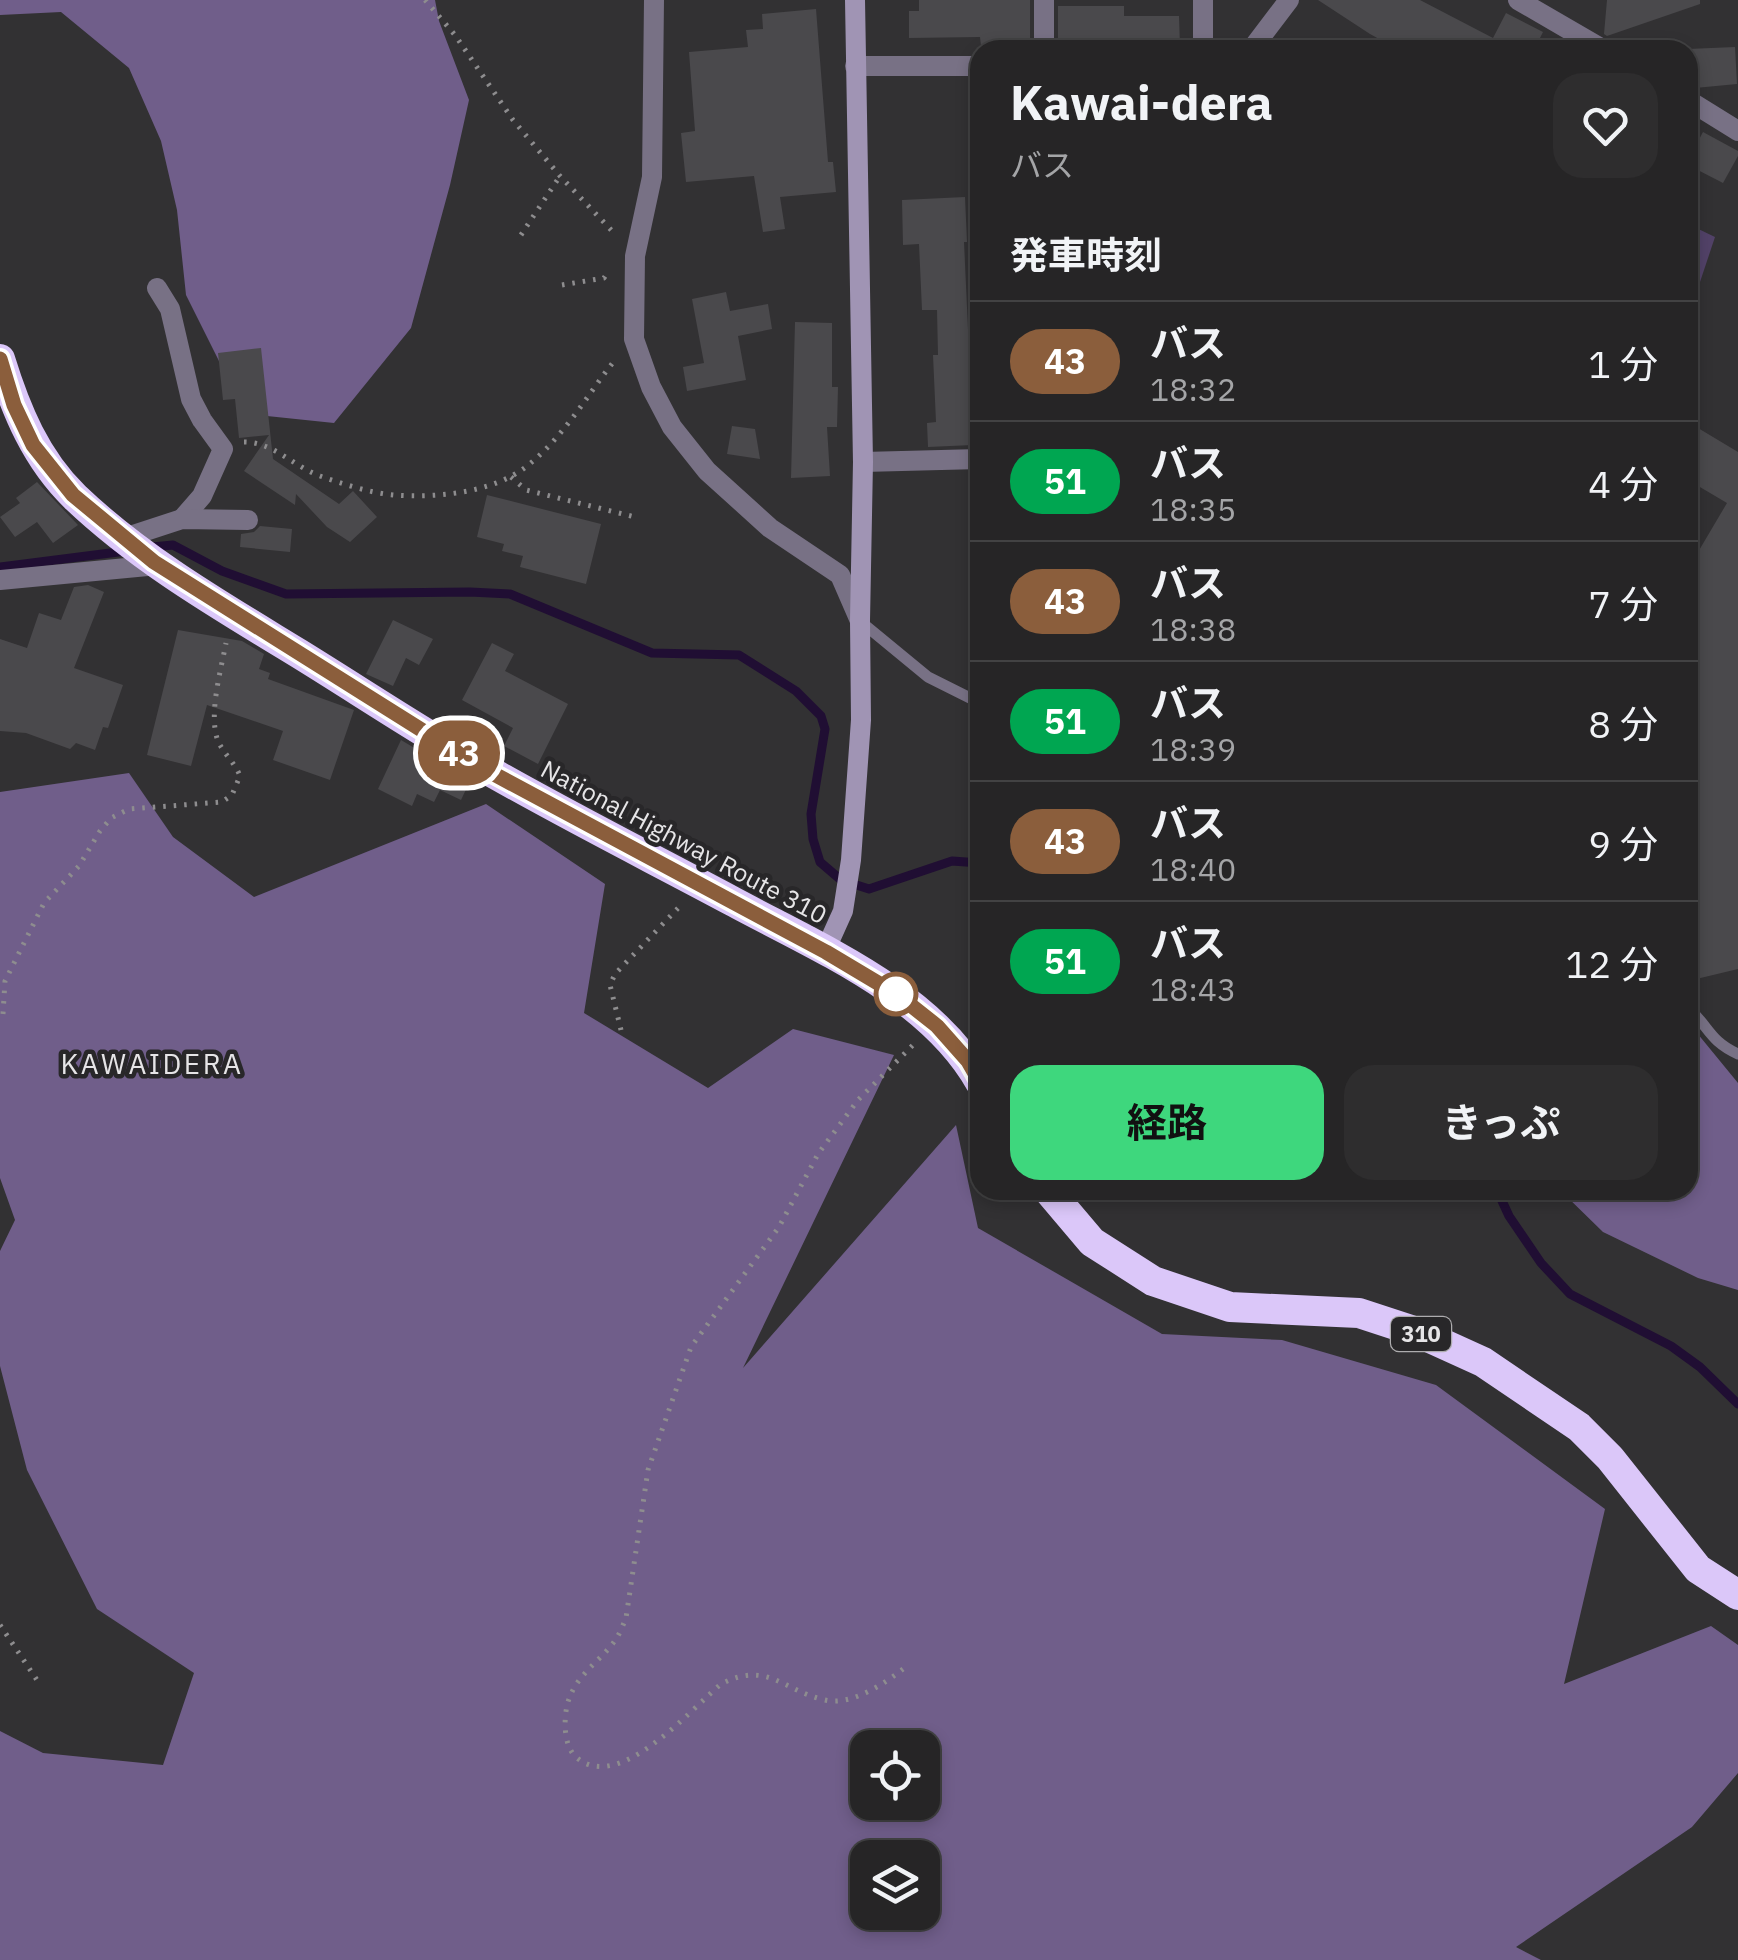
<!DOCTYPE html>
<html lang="ja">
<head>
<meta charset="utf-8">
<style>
	:root { --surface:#262526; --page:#2e2d2e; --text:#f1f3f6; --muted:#a4a5a7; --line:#424243; --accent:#3ed77d }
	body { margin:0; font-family:"IBM Plex Sans","Noto Sans JP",sans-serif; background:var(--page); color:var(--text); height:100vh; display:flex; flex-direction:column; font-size:38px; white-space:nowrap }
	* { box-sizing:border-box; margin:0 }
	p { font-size:32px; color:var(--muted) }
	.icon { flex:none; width:55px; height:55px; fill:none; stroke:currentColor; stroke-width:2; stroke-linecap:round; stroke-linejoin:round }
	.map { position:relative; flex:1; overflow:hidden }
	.details { position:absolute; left:970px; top:40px; width:728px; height:1160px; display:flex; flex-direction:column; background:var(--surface); border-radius:30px; box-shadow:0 5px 15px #0003,0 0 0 2px var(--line) }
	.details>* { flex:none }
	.badge { padding:0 20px; border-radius:32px; font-size:35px; line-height:65px }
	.buttons { position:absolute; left:850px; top:1730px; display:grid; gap:20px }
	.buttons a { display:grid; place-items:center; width:90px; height:90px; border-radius:20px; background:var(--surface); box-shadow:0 5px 15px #0003,0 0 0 2px var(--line); font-size:50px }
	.map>.badge { position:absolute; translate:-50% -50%; box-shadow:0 0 0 5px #fff }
	h2 { padding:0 40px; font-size:38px; line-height:90px }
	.round { display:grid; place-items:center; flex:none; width:105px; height:105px; border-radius:30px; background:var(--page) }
	.head { display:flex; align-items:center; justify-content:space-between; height:170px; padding:0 40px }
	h1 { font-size:48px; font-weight:700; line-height:75px }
	.primary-button { display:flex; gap:20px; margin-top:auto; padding:20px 40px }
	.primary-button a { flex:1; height:115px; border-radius:30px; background:var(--accent); color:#111; font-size:40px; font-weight:700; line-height:115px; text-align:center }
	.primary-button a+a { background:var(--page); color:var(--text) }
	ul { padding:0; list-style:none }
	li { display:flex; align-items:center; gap:30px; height:120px; padding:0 40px; border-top:2px solid var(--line) }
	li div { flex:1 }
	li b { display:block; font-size:38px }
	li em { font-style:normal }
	li .badge { min-width:110px; font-weight:700; text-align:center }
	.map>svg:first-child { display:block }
	.green { fill:#524268 }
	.forest { fill:#705e8a; fill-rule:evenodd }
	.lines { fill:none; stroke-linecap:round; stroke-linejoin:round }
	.stream { stroke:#200e33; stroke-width:9 }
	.building { fill:#4a494c }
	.path { stroke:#8e8d8f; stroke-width:5; stroke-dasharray:2.5 8; stroke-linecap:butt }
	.lane { stroke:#787185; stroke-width:11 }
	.street { stroke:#787185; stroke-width:20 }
	.secondary { stroke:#a094b4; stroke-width:20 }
	.highway { stroke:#dbc7f9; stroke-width:30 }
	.line-casing { stroke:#fff; stroke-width:22 }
	.line { stroke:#8b5e3c; stroke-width:15 }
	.stop-dot { fill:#fff; stroke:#8b5e3c; stroke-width:5 }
	.labels { text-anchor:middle; stroke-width:9; stroke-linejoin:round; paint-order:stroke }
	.shield { fill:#282729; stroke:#adacae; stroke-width:2.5 }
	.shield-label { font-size:22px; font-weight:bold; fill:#e6e5e7 }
	.street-label { font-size:25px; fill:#e6e5e7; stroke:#282729 }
	.neighbourhood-label { font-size:28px; letter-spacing:2.5px; fill:#e6e5e7; stroke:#282729 }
</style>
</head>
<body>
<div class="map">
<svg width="1738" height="1960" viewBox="0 0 1738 1960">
	<rect width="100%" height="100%" fill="#323133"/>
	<path class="green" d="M1688,224L1715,237L1688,318Z"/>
	<g class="forest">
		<path d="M0,0H435L439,21L469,100L450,185L411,328L334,423L267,416L226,375L186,295L177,210L161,141L129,68L61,12L0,15Z"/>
		<path d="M129,773L173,837L254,897L486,804L605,884L584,1013L708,1088L793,1029L894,1055L743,1368L956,1125L978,1228L1162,1334L1282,1340L1436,1385L1605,1509L1564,1684L1711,1626L1738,1645V1773L1692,1827L1516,1947L1541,1960H0V1731L43,1753L163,1765L194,1673L97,1609L27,1470L0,1366V1251L15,1220L0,1178V792ZM868,1748H922V1802H868ZM868,1858H922V1912H868Z"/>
		<path d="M1688,1022L1738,1083V1290L1698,1278L1603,1232L1560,1190H1688Z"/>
	</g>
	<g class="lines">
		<g class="stream">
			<path d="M152,547L173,545L222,571L286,594L470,592L510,594L652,653L739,655L796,691L821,716L825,729L811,814L813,839L820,862L841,880L869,889L952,861L980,863"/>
			<path d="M0,567L126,551"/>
			<path d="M1497,1190L1509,1216L1541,1263L1570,1294L1671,1346L1700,1367L1738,1404"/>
		</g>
	</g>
	<g class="building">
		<path d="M919,0H1030V45L981,46L980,37L909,38V11H919Z"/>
		<path d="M1318,0H1420L1493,38L1506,13L1543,32L1534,50H1399L1370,34Z"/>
		<path d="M1607,0H1700V4L1607,36L1604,34Z"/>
		<path d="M1058,6H1124V16H1179L1180,47H1136V42L1058,43Z"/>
		<path d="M816,9L828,162H833L836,192L780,197L785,229L763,232L754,176L686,182L681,133L695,131L689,52L748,47L746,30L763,29L762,14Z"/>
		<path d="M1735,47L1737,84L1695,88L1688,86V49Z"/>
		<path d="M1703,132L1738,151V156L1723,183L1688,165V160Z"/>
		<path d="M965,197L967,242H964L968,329H970L973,445L928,447L927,423L936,422L933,355H938L937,310H922L919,244L903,245L902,200Z"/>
		<path d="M726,292L730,311L768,304L772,329L738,336L746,380L687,391L683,367L704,363L692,299Z"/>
		<path d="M795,322L832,323V387H838L837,427H827L830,476L791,478Z"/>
		<path d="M261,348L273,459L339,504L353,491L377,517L350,542L327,527L296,494L295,505L244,471L269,435L239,438L235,399L223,400L218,353Z"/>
		<path d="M1688,422L1738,452V969L1688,981V569L1727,503L1688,480Z"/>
		<path d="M732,426L755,429L760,459L727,454Z"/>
		<path d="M37,482L78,525L53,543L37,522L15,537L0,517L20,503L16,498Z"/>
		<path d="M487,495L601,524L586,584L520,567L523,556L502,551L504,544L477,537Z"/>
		<path d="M260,526L292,529L290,552L240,547L241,534L254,532Z"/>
		<path d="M88,585L104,592L74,668L123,685L108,728L103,727L95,750L76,743L70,749L26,733L0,731V639L27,648L39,613L61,620L74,587Z"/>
		<path d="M393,620L433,639L419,665L406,658L393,686L366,674Z"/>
		<path d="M178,630L242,641L264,654L259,669L270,673L268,679L354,710L330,780L273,760L283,731L207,705L191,766L147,755Z"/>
		<path d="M492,643L514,654L505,671L568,704L538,764L504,746L513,728L462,700Z"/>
		<path d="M401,740L470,781L461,800L440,790L434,802L417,794L412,806L378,789Z"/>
	</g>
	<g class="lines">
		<g class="path">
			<path d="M425,0L455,35L513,120L560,176L615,234"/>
			<path d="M521,235L560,176"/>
			<path d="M562,285L604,278L609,270"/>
			<path d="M244,442C273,442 293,466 320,476C343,484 370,493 394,495C437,498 493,493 527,466C564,437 587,395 615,360"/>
			<path d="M511,477L526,490L635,517"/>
			<path d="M3,1014L5,981L44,903L79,866L100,831L111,818L129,809L222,802L232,795L240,776C235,763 224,754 218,741C208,715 221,670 226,643"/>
			<path d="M621,1030L610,985L615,974L680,906"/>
			<path d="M0,1625L37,1680"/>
			<path d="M903,1669C884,1684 851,1706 825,1700C783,1691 768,1660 721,1684C691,1709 618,1795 576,1757C563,1746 563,1715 569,1699C578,1673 602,1660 616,1639C620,1633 623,1625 626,1618L648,1470L691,1347L779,1227L818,1154L858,1100L915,1043"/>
		</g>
		<g class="lane">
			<path d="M860,621L928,677L980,703"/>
			<path d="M1688,1008C1709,1026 1709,1041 1738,1054"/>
		</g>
		<g class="street">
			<path d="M654,0L652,177L635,256L634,339L651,387L672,427L707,471L770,528L840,575L860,621"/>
			<path d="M1044,0V50"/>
			<path d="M1203,0V50"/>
			<path d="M1518,0L1604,50"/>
			<path d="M1251,50L1289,0"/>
			<path d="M855,66H980"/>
			<path d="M1688,100L1738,131"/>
			<path d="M157,288L170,309L191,399L202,420L223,449L202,496L182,519"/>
			<path d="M863,462L980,459"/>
			<path d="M124,538L182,519L248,520"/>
			<path d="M0,580L158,565"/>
		</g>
		<path class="secondary" d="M825,951L843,911L851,860L861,720L860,621L863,462L855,0"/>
		<g class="highway">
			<path d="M0,359C16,411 36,459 75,497C141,560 221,606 298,653C358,690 418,730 479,765C562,813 648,856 732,901C819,948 930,994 980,1082"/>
			<path d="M1048,1190L1092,1242L1153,1281L1230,1307L1359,1313L1417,1332L1483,1362L1579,1427L1610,1458L1698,1569L1738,1595"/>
		</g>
	</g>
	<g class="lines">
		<defs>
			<path id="line" d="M0,359L14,405L33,445L73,495L154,562L479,766L826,952L898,995L937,1026L968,1061L980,1082"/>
		</defs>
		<use href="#line" class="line-casing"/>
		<use href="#line" class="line"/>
	</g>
	<circle class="stop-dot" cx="896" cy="994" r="20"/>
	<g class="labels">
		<rect class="shield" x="1391" y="1317" width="60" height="34" rx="8"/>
		<g class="shield-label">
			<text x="1421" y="1342">310</text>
		</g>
		<g class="street-label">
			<text transform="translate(684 842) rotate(28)" y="9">National Highway Route 310</text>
		</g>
		<g class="neighbourhood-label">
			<text x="152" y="1074">KAWAIDERA</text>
		</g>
	</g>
</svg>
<div class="buttons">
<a><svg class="icon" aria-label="locate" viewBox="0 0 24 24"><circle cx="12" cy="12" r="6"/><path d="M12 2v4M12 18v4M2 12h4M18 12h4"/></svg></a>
<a><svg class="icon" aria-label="layers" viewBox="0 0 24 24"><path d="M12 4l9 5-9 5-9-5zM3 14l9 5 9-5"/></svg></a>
</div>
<b class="badge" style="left:459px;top:753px;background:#8b5e3c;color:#fff">43</b>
<section class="details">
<div class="head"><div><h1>Kawai-dera</h1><p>バス</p></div><a class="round"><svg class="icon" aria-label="heart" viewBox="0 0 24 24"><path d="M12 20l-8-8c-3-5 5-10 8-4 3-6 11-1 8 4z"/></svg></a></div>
<h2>発車時刻</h2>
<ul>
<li><span class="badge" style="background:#8b5e3c;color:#fff">43</span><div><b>バス</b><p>18:32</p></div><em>1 分</em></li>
<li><span class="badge" style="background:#00a651;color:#fff">51</span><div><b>バス</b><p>18:35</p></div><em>4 分</em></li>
<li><span class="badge" style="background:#8b5e3c;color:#fff">43</span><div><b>バス</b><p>18:38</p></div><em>7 分</em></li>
<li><span class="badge" style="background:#00a651;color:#fff">51</span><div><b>バス</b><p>18:39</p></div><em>8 分</em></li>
<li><span class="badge" style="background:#8b5e3c;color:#fff">43</span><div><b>バス</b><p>18:40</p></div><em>9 分</em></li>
<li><span class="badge" style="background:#00a651;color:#fff">51</span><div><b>バス</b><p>18:43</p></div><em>12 分</em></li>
</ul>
<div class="primary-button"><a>経路</a><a>きっぷ</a></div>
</section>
</div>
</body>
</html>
